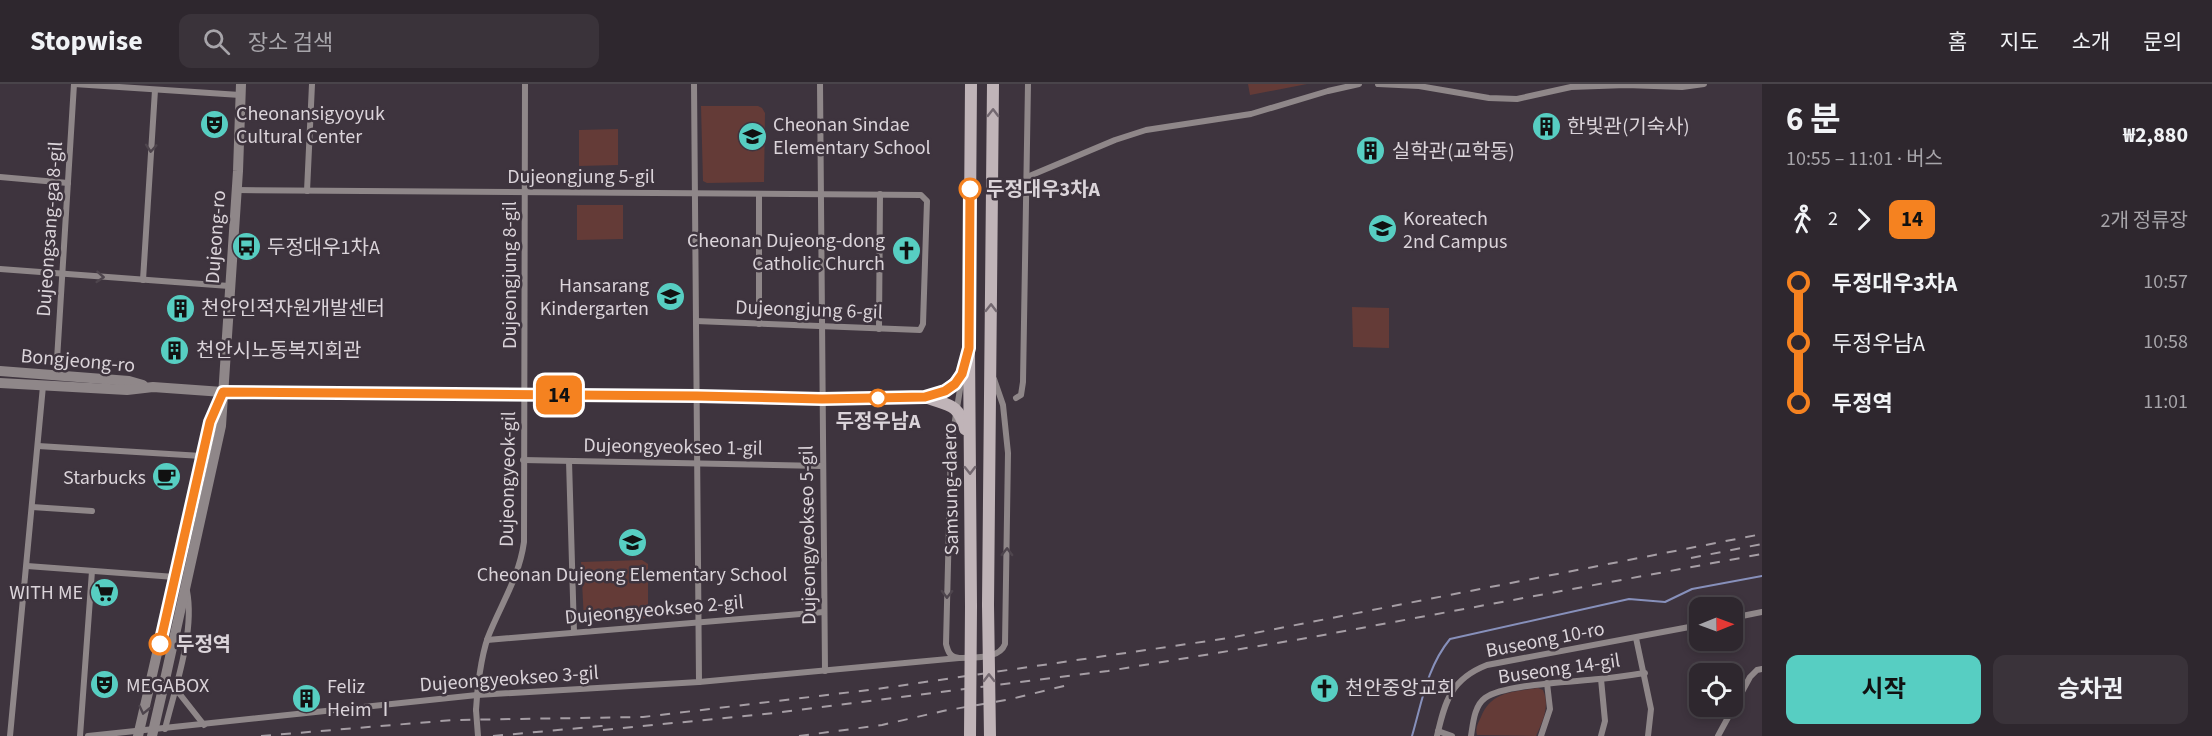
<!DOCTYPE html>
<html lang="ko">
<head>
<meta charset="utf-8">
<style>
	:root { --surface:#2e272e; --page:#3a333a; --text:#f1f3f6; --muted:#a7a5aa; --line:#49444a; --accent:#57cec2 }
	body { margin:0; font-family:"Source Sans 3","Noto Sans KR",sans-serif; background:var(--page); color:var(--text); height:100vh; display:flex; flex-direction:column; font-size:22px; white-space:nowrap }
	* { box-sizing:border-box; margin:0 }
	p { font-size:20px; color:var(--muted) }
	.icon { flex:none; width:33px; height:33px; fill:none; stroke:currentColor; stroke-width:2; stroke-linecap:round; stroke-linejoin:round }
	.map { position:relative; flex:1; overflow:hidden }
	.panel { display:flex; flex-direction:column; background:var(--surface); width:450px }
	.panel>* { flex:none }
	.badge { padding:0 12px; border-radius:9px; font-size:21px; line-height:39px }
	.needle { width:39px; rotate:89deg }
	.tools { position:absolute; left:1689px; top:513px; display:grid; gap:12px }
	.tools a { display:grid; place-items:center; width:54px; height:54px; border-radius:12px; background:var(--surface); box-shadow:0 3px 9px #0003,0 0 0 2px var(--line); font-size:30px }
	.map>.badge { position:absolute; translate:-50% -50%; box-shadow:0 0 0 3px #fff }
	.legs { display:flex; align-items:center; gap:9px; height:66px; padding:0 24px; font-size:20px }
	.legs p { margin-inline-start:auto }
	.summary { display:flex; align-items:center; justify-content:space-between; height:102px; padding:0 24px }
	h1 { font-size:33px; font-weight:700; line-height:45px }
	.cta { display:flex; gap:12px; margin-top:auto; padding:12px 24px }
	.cta a { flex:1; height:69px; border-radius:12px; background:var(--accent); color:#111; font-size:24px; font-weight:700; line-height:69px; text-align:center }
	.cta a+a { background:var(--page); color:var(--text) }
	ul { padding:0 24px; list-style:none }
	li { display:flex; align-items:center; gap:21px; height:60px; font-size:22px }
	li i { display:grid; place-items:center; width:9px; height:100%; margin:0 8px; background:currentColor }
	li i::after { content:''; width:15px; height:15px; margin:-8px; border:4px solid; border-radius:50%; background:var(--surface) }
	li p { margin-inline-start:auto }
	li:first-child i { background:linear-gradient(#0000 50%,currentColor 0) }
	li:last-child i { background:linear-gradient(currentColor 50%,#0000 0) }
	header { display:flex; align-items:center; gap:36px; box-sizing:border-box; height:84px; padding:0 30px; background:var(--surface); border-bottom:2px solid var(--line) }
	header strong { font-size:28px }
	nav { display:flex; gap:33px; margin-inline-start:auto; font-size:21px }
	.search { width:420px; height:54px; background:var(--page); display:flex; align-items:center; gap:15px; box-sizing:border-box; padding:0 21px; border-radius:12px; color:var(--muted); font-size:22px }
	main { display:flex; flex:1; min-height:0 }
	.map>svg:first-child { display:block }
	.green { fill:#643b37 }
	.lines { fill:none; stroke-linecap:round; stroke-linejoin:round }
	.stream { stroke:#8790bb; stroke-width:2 }
	.minor { stroke:#8f8789; stroke-width:6 }
	.tertiary { stroke:#8f8789; stroke-width:10 }
	.secondary { stroke:#c0b4b8; stroke-width:12 }
	.rail { stroke:#a69ea5; stroke-width:2; stroke-dasharray:10 10; stroke-linecap:butt }
	.minor-bridge { stroke:#8f8789; stroke-width:6 }
	.tertiary-bridge { stroke:#8f8789; stroke-width:10 }
	.secondary-bridge { stroke:#c0b4b8; stroke-width:12 }
	.oneway { stroke:#72676f }
	.oneway2 { stroke:#4e454d }
	.line-1-casing { stroke:#fff; stroke-width:14 }
	.line-1 { stroke:#f58220; stroke-width:9 }
	.stop-1-dot { fill:#fff; stroke:#f58220; stroke-width:3 }
	.labels { text-anchor:middle; stroke-width:5; stroke-linejoin:round; paint-order:stroke }
	.poi-label { font-size:20px; fill:#dbd4da; stroke:#3e343e; text-anchor:start }
	.street-label { font-size:20px; fill:#dbd4da; stroke:#3e343e }
	.stop-label { font-size:20px; font-weight:bold; fill:#dbd4da; stroke:#3e343e; text-anchor:start }
</style>
</head>
<body>
<header>
<strong>Stopwise</strong>
<div class="search"><svg class="icon" aria-label="search" viewBox="0 0 24 24"><circle cx="10" cy="10" r="6"/><path d="M15 15l6 6"/></svg>장소 검색</div>
<nav><a>홈</a><a>지도</a><a>소개</a><a>문의</a></nav>
</header>
<main>
<div class="map">
<svg width="1762" height="652" viewBox="0 0 1762 652">
	<rect width="100%" height="100%" fill="#3e343e"/>
	<g class="green">
		<path d="M1248,0H1307L1250,11Z"/>
		<path d="M701,22H758L762,24L765,29L764,98L707,99L703,97Z"/>
		<path d="M618,45V81L579,82V46Z"/>
		<path d="M577,121H623V155L577,156Z"/>
		<path d="M1352,223L1389,224V264L1353,263Z"/>
		<path d="M642,476L648,480V534L584,537L581,478Z"/>
		<path d="M1538,604L1543,606C1550,622 1543,637 1536,652L1477,651C1475,644 1478,639 1481,633C1491,607 1514,608 1538,604Z"/>
	</g>
	<g class="lines">
		<path class="stream" d="M1412,652C1422,618 1427,583 1450,555L1629,515L1665,518L1692,505L1762,492"/>
		<g class="minor">
			<path d="M74,0L240,11"/>
			<path d="M694,0L699,598"/>
			<path d="M820,0L825,587"/>
			<path d="M1378,0L1419,2L1489,14L1517,15L1571,3L1626,1L1682,3L1704,0"/>
			<path d="M0,93L68,99"/>
			<path d="M1027,93L1115,56L1146,46L1251,30L1328,7L1359,0"/>
			<path d="M236,106L921,111L927,117L923,240L920,246L696,237"/>
			<path d="M307,107L312,0"/>
			<path d="M759,110V240"/>
			<path d="M0,185L229,202"/>
			<path d="M143,196L155,6"/>
			<path d="M879,245L880,110"/>
			<path d="M56,292L74,0"/>
			<path d="M962,293L951,361L946,560C948,568 950,573 959,574C974,573 999,576 1005,560L1008,369L1003,321L994,295"/>
			<path d="M1016,314L1021,311L1023,298L1028,0"/>
			<path d="M38,362L202,372"/>
			<path d="M523,376L822,382"/>
			<path d="M569,377L574,548"/>
			<path d="M32,423L92,427"/>
			<path d="M27,482L175,493"/>
			<path d="M1732,534L1762,528"/>
			<path d="M1636,554L1651,625L1648,652"/>
			<path d="M487,556L824,528"/>
			<path d="M1601,595L1605,637L1601,652"/>
			<path d="M175,604L204,641"/>
			<path d="M476,626C477,605 481,573 488,553C501,520 519,494 524,458L525,0"/>
			<path d="M165,645C175,604 195,548 187,507"/>
			<path d="M1438,647L1452,652"/>
			<path d="M10,652L43,302"/>
			<path d="M80,652L92,487"/>
			<path d="M88,652L477,611L699,598L959,574"/>
			<path d="M1437,652C1445,617 1451,595 1487,581L1700,541"/>
			<path d="M1471,652C1473,640 1474,622 1485,614C1504,600 1573,598 1599,595C1614,594 1629,591 1645,589"/>
			<path d="M1541,652L1550,625L1547,599"/>
			<path d="M1718,652L1750,593L1757,586L1762,585"/>
		</g>
		<g class="tertiary">
			<path d="M0,287L129,297L143,301"/>
			<path d="M0,299L127,306L153,303L223,308L697,312L822,315L925,313"/>
			<path d="M150,600L210,338L219,316"/>
			<path d="M164,600L221,342L238,87L241,0"/>
		</g>
		<g class="secondary">
			<path d="M925,313C948,322 958,318 965,345"/>
			<path d="M926,313C948,308 960,299 966,277"/>
			<path d="M988,521L993,0"/>
			<path d="M971,522L969,264L971,0"/>
		</g>
		<g class="rail">
			<path d="M1691,474L1762,460"/>
			<path d="M603,646L775,629L1108,587L1307,554L1762,470"/>
			<path d="M261,652L453,636L643,633L877,605L1229,554L1762,450"/>
			<path d="M493,652L612,641"/>
			<path d="M799,652L882,641L943,627L1011,615L1072,600"/>
		</g>
		<path class="minor-bridge" d="M476,626L478,652"/>
		<g class="tertiary-bridge">
			<path d="M138,652L150,600"/>
			<path d="M152,652L164,600"/>
		</g>
		<g class="secondary-bridge">
			<path d="M988,521L990,652"/>
			<path d="M970,652L971,522"/>
		</g>
	</g>
	<defs><path id="oneway-chevron" d="M-2-3.5L2.5 0L-2 3.5" fill="none" stroke-width="1.6" stroke-linecap="round" stroke-linejoin="round" transform="scale(1.5)"/></defs>
	<g class="oneway">
		<use href="#oneway-chevron" transform="translate(993 29) rotate(-89)"/>
		<use href="#oneway-chevron" transform="translate(991 224) rotate(-89)"/>
		<use href="#oneway-chevron" transform="translate(970 386) rotate(89)"/>
		<use href="#oneway-chevron" transform="translate(989 594) rotate(-91)"/>
	</g>
	<g class="oneway2">
		<use href="#oneway-chevron" transform="translate(151 64) rotate(94)"/>
		<use href="#oneway-chevron" transform="translate(100 193) rotate(4)"/>
		<use href="#oneway-chevron" transform="translate(1007 468) rotate(-89)"/>
		<use href="#oneway-chevron" transform="translate(947 510) rotate(91)"/>
		<use href="#oneway-chevron" transform="translate(144 626) rotate(103)"/>
	</g>
	<g class="lines">
		<defs>
			<path id="line-1" d="M160,560L210,338L223,308L697,312L822,315L925,313L945,307L955,300L962,290L969,264L970,105"/>
		</defs>
		<use href="#line-1" class="line-1-casing"/>
		<use href="#line-1" class="line-1"/>
	</g>
	<defs>
		<symbol id="theatre-disc" viewBox="-11 -11 22 22"><circle r="9.5" fill="#57cec2" stroke="#3e343e"/><path d="M-5-5.5Q0-4 5-5.5V0Q5 5 0 6Q-5 5-5 0ZM-3.3-2.5H-1v1.5H-3.3ZM1-2.5H3.3v1.5H1ZM-2.8 1Q0 5.5 2.8 1Z" fill="#111"/></symbol>
		<symbol id="building-disc" viewBox="-11 -11 22 22"><circle r="9.5" fill="#57cec2" stroke="#3e343e"/><path d="M-4-6H4V6H1V3H-1V6H-4ZM-2.5-4.3h1.7v1.8h-1.7ZM.8-4.3h1.7v1.8H.8ZM-2.5-1h1.7V.8h-1.7ZM.8-1h1.7V.8H.8Z" fill="#111"/></symbol>
		<symbol id="school-disc" viewBox="-11 -11 22 22"><circle r="9.5" fill="#57cec2" stroke="#3e343e"/><path d="M0-5L7-2L0 1L-7-2ZM-4 1L0 2.5L4 1V4Q0 6-4 4Z" fill="#111"/></symbol>
		<symbol id="university-disc" viewBox="-11 -11 22 22"><circle r="9.5" fill="#57cec2" stroke="#3e343e"/><path d="M0-5L7-2L0 1L-7-2ZM-4 1L0 2.5L4 1V4Q0 6-4 4Z" fill="#111"/></symbol>
		<symbol id="bus-disc" viewBox="-11 -11 22 22"><circle r="9.5" fill="#57cec2" stroke="#3e343e"/><path d="M-5-6H5V4H4V6H2V4H-2V6H-4V4H-5ZM-3.5-4V0h7V-4ZM-3.5 1.2v1.5H-2V1.2ZM2 1.2v1.5H3.5V1.2Z" fill="#111"/></symbol>
		<symbol id="church-disc" viewBox="-11 -11 22 22"><circle r="9.5" fill="#57cec2" stroke="#3e343e"/><path d="M-1.2-6h2.4v3.5h3.3v2.4h-3.3V6h-2.4V-.1h-3.3v-2.4h3.3Z" fill="#111"/></symbol>
		<symbol id="cafe-disc" viewBox="-11 -11 22 22"><circle r="9.5" fill="#57cec2" stroke="#3e343e"/><path d="M-5.5-4.5H6V0H3Q3 3.5 0 3.5H-2.5Q-5.5 3.5-5.5 0ZM3-3.2v2h1.7v-2ZM-6 4.5H4V6H-6Z" fill="#111"/></symbol>
		<symbol id="supermarket-disc" viewBox="-11 -11 22 22"><circle r="9.5" fill="#57cec2" stroke="#3e343e"/><path d="M-6-5.5h2.5l.6 2H6L4.5 2H-2.5L-4.4-4H-6ZM-1.5 3.2a1.3 1.3 0 1 0 .1 0ZM3 3.2a1.3 1.3 0 1 0 .1 0Z" fill="#111"/></symbol>
	</defs>
	<g fill-rule="evenodd">
		<use href="#theatre-disc" x="198" y="24" width="33" height="33"/>
		<use href="#building-disc" x="1530" y="26" width="33" height="33"/>
		<use href="#school-disc" x="736" y="36" width="33" height="33"/>
		<use href="#building-disc" x="1354" y="50" width="33" height="33"/>
		<use href="#university-disc" x="1366" y="128" width="33" height="33"/>
		<use href="#bus-disc" x="230" y="146" width="33" height="33"/>
		<use href="#church-disc" x="890" y="150" width="33" height="33"/>
		<use href="#school-disc" x="654" y="196" width="33" height="33"/>
		<use href="#building-disc" x="164" y="208" width="33" height="33"/>
		<use href="#building-disc" x="158" y="250" width="33" height="33"/>
		<use href="#cafe-disc" x="150" y="376" width="33" height="33"/>
		<use href="#school-disc" x="616" y="442" width="33" height="33"/>
		<use href="#supermarket-disc" x="88" y="492" width="33" height="33"/>
		<use href="#theatre-disc" x="88" y="584" width="33" height="33"/>
		<use href="#church-disc" x="1308" y="588" width="33" height="33"/>
		<use href="#building-disc" x="290" y="598" width="33" height="33"/>
	</g>
	<g class="stop-1-dot">
		<circle cx="970" cy="105" r="10"/>
		<circle cx="878" cy="314" r="8"/>
		<circle cx="160" cy="560" r="10"/>
	</g>
	<g class="labels">
		<g class="poi-label">
			<text x="236" y="36">Cheonansigyoyuk<tspan x="236" dy="23">Cultural Center</tspan></text>
			<text x="773" y="47">Cheonan Sindae<tspan x="773" dy="23">Elementary School</tspan></text>
			<text x="1567" y="49">한빛관(기숙사)</text>
			<text x="1392" y="74">실학관(교학동)</text>
			<text x="1403" y="141">Koreatech<tspan x="1403" dy="23">2nd Campus</tspan></text>
			<text x="885" y="163" text-anchor="end">Cheonan Dujeong-dong<tspan x="885" dy="23">Catholic Church</tspan></text>
			<text x="267" y="170">두정대우1차A</text>
			<text x="649" y="208" text-anchor="end">Hansarang<tspan x="649" dy="23">Kindergarten</tspan></text>
			<text x="201" y="231">천안인적자원개발센터</text>
			<text x="196" y="273">천안시노동복지회관</text>
			<text x="146" y="400" text-anchor="end">Starbucks</text>
			<text x="632" y="497" text-anchor="middle">Cheonan Dujeong Elementary School</text>
			<text x="83" y="515" text-anchor="end">WITH ME</text>
			<text x="126" y="608">MEGABOX</text>
			<text x="327" y="609">Feliz<tspan x="327" dy="23">Heim Ⅰ</tspan></text>
			<text x="1345" y="611">천안중앙교회</text>
		</g>
		<g class="street-label">
			<text x="581" y="99">Dujeongjung 5-gil</text>
			<text transform="translate(49 145) rotate(-86)" y="7">Dujeongsang-ga 8-gil</text>
			<text transform="translate(215 153) rotate(-86)" y="7">Dujeong-ro</text>
			<text transform="translate(509 191) rotate(-90)" y="7">Dujeongjung 8-gil</text>
			<text transform="translate(809 225) rotate(2)" y="7">Dujeongjung 6-gil</text>
			<text transform="translate(78 276) rotate(5)" y="7">Bongjeong-ro</text>
			<text transform="translate(673 362) rotate(1)" y="7">Dujeongyeokseo 1-gil</text>
			<text transform="translate(507 395) rotate(-89)" y="7">Dujeongyeok-gil</text>
			<text transform="translate(950 405) rotate(-91)" y="7">Samsung-daero</text>
			<text transform="translate(807 451) rotate(-91)" y="7">Dujeongyeokseo 5-gil</text>
			<text transform="translate(654 525) rotate(-5)" y="7">Dujeongyeokseo 2-gil</text>
			<text transform="translate(1545 555) rotate(-11)" y="7">Buseong 10-ro</text>
			<text transform="translate(1559 584) rotate(-8)" y="7">Buseong 14-gil</text>
			<text transform="translate(509 594) rotate(-4)" y="7">Dujeongyeokseo 3-gil</text>
		</g>
		<g class="stop-label">
			<text x="986" y="112">두정대우3차A</text>
			<text x="878" y="344" text-anchor="middle">두정우남A</text>
			<text x="176" y="567">두정역</text>
		</g>
	</g>
</svg>
<div class="tools">
<a><svg class="needle" viewBox="-14 -14 28 28"><path d="M0-13l5 13h-10z" fill="#e53935"/><path d="M0 13l5-13h-10z" fill="#a7a5aa"/></svg></a>
<a><svg class="icon" aria-label="locate" viewBox="0 0 24 24"><circle cx="12" cy="12" r="6"/><path d="M12 2v4M12 18v4M2 12h4M18 12h4"/></svg></a>
</div>
<b class="badge" style="left:559px;top:311px;background:#f58220;color:#111">14</b>
</div>
<section class="panel">
<div class="summary"><div><h1>6 분</h1><p>10:55 – 11:01 · 버스</p></div><b>₩2,880</b></div>
<div class="legs"><svg class="icon" aria-label="walk" viewBox="0 0 24 24"><circle cx="13" cy="4" r="2"/><path d="M13 8l-2 6 4 7M11 14l-3 7M7 12l3-4h3l4 4"/></svg>2<svg class="icon" aria-label="forward" viewBox="0 0 24 24"><path d="M9 5l7 7-7 7"/></svg><b class="badge" style="background:#f58220;color:#111">14</b><p>2개 정류장</p></div>
<ul>
<li><i style="color:#f58220"></i><b>두정대우3차A</b><p>10:57</p></li>
<li><i style="color:#f58220"></i><span>두정우남A</span><p>10:58</p></li>
<li><i style="color:#f58220"></i><b>두정역</b><p>11:01</p></li>
</ul>
<div class="cta"><a>시작</a><a>승차권</a></div>
</section>
</main>
</body>
</html>
